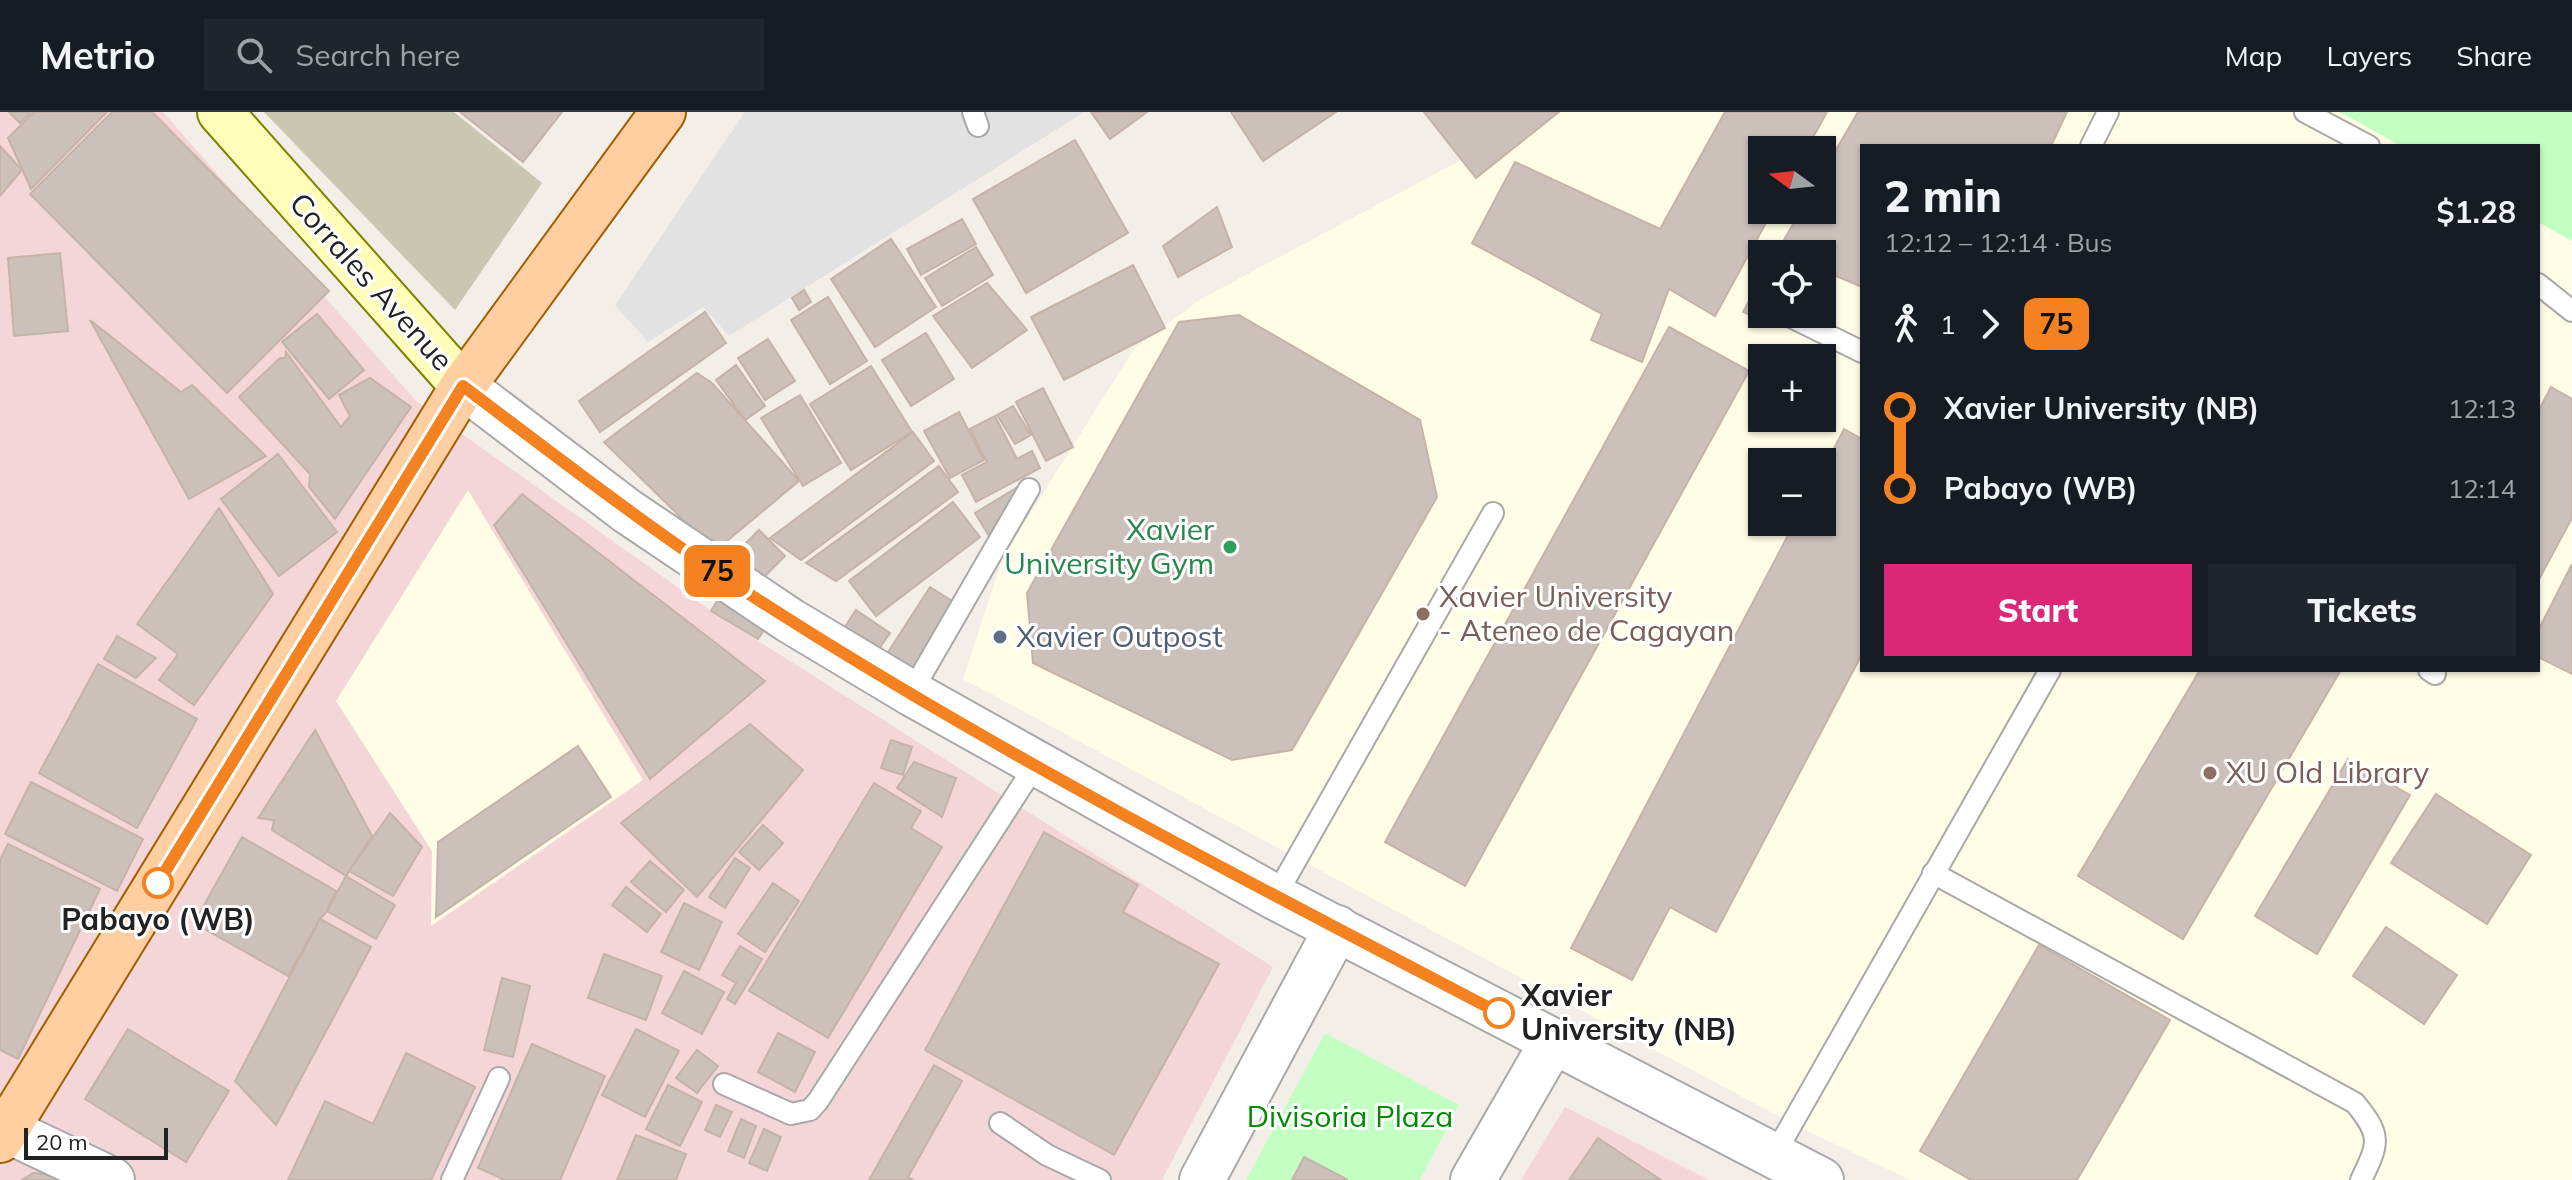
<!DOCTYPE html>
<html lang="en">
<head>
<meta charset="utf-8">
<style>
	:root { --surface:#171b24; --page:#20242c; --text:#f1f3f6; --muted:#9ea1a6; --line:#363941; --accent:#db2777 }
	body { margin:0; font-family:Mulish,sans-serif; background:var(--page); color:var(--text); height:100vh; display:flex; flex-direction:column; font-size:30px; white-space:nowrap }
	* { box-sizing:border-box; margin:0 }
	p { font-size:26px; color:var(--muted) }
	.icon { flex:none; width:44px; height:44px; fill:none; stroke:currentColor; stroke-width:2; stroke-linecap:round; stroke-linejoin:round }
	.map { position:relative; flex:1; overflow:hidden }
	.side { position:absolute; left:1860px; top:32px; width:680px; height:528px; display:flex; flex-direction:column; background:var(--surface); border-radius:0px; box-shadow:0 2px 6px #0004 }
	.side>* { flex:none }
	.badge { padding:0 16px; border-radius:12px; font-size:28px; line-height:52px }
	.needle { width:52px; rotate:285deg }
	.controls { position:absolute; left:1748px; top:24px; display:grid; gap:16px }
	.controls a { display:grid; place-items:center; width:88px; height:88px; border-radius:0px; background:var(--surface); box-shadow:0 2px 6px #0004; font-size:40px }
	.scale { position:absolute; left:24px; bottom:20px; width:144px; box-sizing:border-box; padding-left:8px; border:4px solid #222; border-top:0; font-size:22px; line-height:28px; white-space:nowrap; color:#222; -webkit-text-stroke:6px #fff; paint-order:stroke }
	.map>.badge { position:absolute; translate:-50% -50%; box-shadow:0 0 0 4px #fff }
	.legs { display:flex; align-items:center; gap:12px; height:88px; padding:0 24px; font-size:26px }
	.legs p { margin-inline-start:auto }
	.headline { display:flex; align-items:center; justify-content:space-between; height:136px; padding:0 24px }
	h1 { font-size:44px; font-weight:800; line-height:60px }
	.cta { display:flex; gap:16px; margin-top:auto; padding:16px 24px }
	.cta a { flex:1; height:92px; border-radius:0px; background:var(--accent); color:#fff; font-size:32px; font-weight:800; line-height:92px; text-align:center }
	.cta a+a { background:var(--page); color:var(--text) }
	ul { padding:0 24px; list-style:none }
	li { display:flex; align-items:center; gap:28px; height:80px; font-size:30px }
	li i { display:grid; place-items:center; width:12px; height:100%; margin:0 10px; background:currentColor }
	li i::after { content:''; width:20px; height:20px; margin:-10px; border:6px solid; border-radius:50%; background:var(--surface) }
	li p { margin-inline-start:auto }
	li:first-child i { background:linear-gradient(#0000 50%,currentColor 0) }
	li:last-child i { background:linear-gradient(currentColor 50%,#0000 0) }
	header { display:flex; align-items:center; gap:48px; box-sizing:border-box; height:112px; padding:0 40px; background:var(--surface); border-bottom:2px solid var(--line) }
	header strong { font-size:38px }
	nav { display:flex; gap:44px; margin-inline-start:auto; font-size:28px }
	.search { width:560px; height:72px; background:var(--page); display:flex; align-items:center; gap:20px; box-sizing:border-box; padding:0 28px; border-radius:0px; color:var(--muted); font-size:30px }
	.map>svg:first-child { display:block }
	.commercial { fill:#f4d6d8 }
	.education { fill:#fffde5; fill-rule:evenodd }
	.construction { fill:#c9c7b2 }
	.park { fill:#c3ffc3 }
	.parking { fill:#e2e2e2 }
	.building { fill:#ccc0ba; stroke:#c6b3a8; stroke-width:2 }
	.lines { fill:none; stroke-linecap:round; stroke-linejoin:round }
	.service-casing { stroke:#a9a9a9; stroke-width:24 }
	.tertiary-casing { stroke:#a9a9a9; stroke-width:48 }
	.secondary-casing { stroke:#7e8200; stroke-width:48 }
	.primary-casing { stroke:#a05e00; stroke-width:48 }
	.service { stroke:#fff; stroke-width:20 }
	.tertiary { stroke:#fff; stroke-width:44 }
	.secondary { stroke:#fffdba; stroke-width:44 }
	.primary { stroke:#ffcfa1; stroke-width:44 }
	.line-1-casing { stroke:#fff; stroke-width:18 }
	.line-1 { stroke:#f58220; stroke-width:12 }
	.leisure-dot { fill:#2e9e5b; stroke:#fff; stroke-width:3 }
	.education-dot { fill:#8d6e63; stroke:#fff; stroke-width:3 }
	.service-dot { fill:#5c6f8a; stroke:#fff; stroke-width:3 }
	.stop-1-dot { fill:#fff; stroke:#f58220; stroke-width:4 }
	.labels { text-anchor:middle; stroke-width:6; stroke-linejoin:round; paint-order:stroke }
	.street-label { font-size:30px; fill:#222; stroke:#fff }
	.leisure-label { font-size:30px; fill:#27864d; stroke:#fff; text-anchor:end }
	.education-label { font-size:30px; fill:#785e54; stroke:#fff; text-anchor:start }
	.service-label { font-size:30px; fill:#4e5e75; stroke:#fff; text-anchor:start }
	.stop-label { font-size:30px; font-weight:bold; fill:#222; stroke:#fff }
	.park-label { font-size:30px; fill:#018a02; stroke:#fff }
</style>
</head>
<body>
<header>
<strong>Metrio</strong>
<div class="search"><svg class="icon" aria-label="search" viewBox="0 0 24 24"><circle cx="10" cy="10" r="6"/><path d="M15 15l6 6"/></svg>Search here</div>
<nav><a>Map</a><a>Layers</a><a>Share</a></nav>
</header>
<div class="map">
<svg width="2572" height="1068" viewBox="0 0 2572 1068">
	<rect width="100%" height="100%" fill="#f3eee8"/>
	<g class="commercial">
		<path d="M0,0H163L416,289L711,499L1273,855L1162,1068H0Z"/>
		<path d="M1565,995L1709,1068H1521Z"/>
	</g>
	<g class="education">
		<path d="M1551,0H2572V1068H1910L1793,1012L963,567L1003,445L1134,237L1201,187ZM1862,34H2538V558H1862ZM1762,38H1822V98H1762ZM1762,142H1822V202H1762ZM1762,246H1822V306H1762ZM1762,350H1822V410H1762Z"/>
		<path d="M468,378L643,668L431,814L432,739L336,589Z"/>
	</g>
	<path class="construction" d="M264,0H454L542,71L455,198Z"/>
	<g class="park">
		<path d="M2340,0H2572V129L2538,110V34H2401Z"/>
		<path d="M1325,921L1459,993L1420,1068H1246Z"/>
	</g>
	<path class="parking" d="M745,0H1084L729,224L703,195L648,230L615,193Z"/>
	<g class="building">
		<path d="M9,0H31L20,11Z"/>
		<path d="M34,0H107L31,77L8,26Z"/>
		<path d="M112,0H152L329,179L227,281L30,82Z"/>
		<path d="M460,0H562L523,50Z"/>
		<path d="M1091,0H1147L1110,27Z"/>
		<path d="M1231,0H1336L1263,49Z"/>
		<path d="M1424,0H1559L1476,66Z"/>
		<path d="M1725,0H1827L1806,38H1762V98H1773L1715,204L1669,177L1642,250L1591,228L1602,202L1472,131L1515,50L1660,117Z"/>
		<path d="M1858,0H2067L2051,34H1862V175L1822,158V142H1776L1801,98H1822V62Z"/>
		<path d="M1075,28L1128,121L1026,181L973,87Z"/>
		<path d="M0,34L22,58L0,84Z"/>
		<path d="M1217,95L1232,135L1178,165L1163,134Z"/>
		<path d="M962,107L976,132L921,163L907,137Z"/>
		<path d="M891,127L936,195L875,235L831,167Z"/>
		<path d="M976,135L993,163L942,194L925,166Z"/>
		<path d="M60,141L68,219L14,224L8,146Z"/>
		<path d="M1133,153L1165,216L1064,268L1031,205Z"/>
		<path d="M1762,166V196L1758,206L1743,200Z"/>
		<path d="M987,171L1027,218L972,256L933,204Z"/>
		<path d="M804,178L811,190L799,198L792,186Z"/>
		<path d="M828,185L867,249L830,272L791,208Z"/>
		<path d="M705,200L726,231L600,320L579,289Z"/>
		<path d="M317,202L364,258L329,287L282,230Z"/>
		<path d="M1239,203L1420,308L1437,385L1292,638L1232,648L1033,551L1027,481L1179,210Z"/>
		<path d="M90,208L181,280L192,273L266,344L189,387Z"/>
		<path d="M1669,215L1749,259L1465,774L1385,730Z"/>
		<path d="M926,221L954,267L911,294L882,248Z"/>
		<path d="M768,227L795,269L765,288L738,246Z"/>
		<path d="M286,240L341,315L350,304L339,283L370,266L411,295L335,407L309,375L310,362L239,285L280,246H285Z"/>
		<path d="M736,253L765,294L745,308L716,268Z"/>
		<path d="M871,254L912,320L851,358L810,292Z"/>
		<path d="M697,261L712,271L799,369L715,439L604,330Z"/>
		<path d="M2551,275L2572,287V406L2538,469V300Z"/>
		<path d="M1043,276L1073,335L1046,349L1016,290Z"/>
		<path d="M800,283L841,351L803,374L761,306Z"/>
		<path d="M1013,294L1031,323L1015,332L997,303Z"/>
		<path d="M959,300L984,348L950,366L924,319Z"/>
		<path d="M995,304L1017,347L1032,339L1040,356L976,390L962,363L987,350L970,317Z"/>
		<path d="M1844,317L1862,327V542L1716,820L1670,795L1632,868L1571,836L1795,410H1822V359Z"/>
		<path d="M913,320L934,349L801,448L770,426Z"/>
		<path d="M278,342L337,420L279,464L221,387Z"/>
		<path d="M939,354L958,380L836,469L806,451Z"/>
		<path d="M1021,373V383L989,424L975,401Z"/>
		<path d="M522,382L765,569L650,667L494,413Z"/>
		<path d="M953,390L980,425L876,504L849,469Z"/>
		<path d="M219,396L273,482L194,593L159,568L178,542L137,512Z"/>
		<path d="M759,418L785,444L752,477L726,451Z"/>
		<path d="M2572,452V562L2538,545V519Z"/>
		<path d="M930,475L957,492L914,562L885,545Z"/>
		<path d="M722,481L770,509L758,527L711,499Z"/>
		<path d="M856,498L890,521L872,547L839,524Z"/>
		<path d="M117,524L156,546L136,566L104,547Z"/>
		<path d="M98,552L197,607L137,716L39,661Z"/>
		<path d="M2200,558H2341L2183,827L2078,764Z"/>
		<path d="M750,612L803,658L697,785L621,711Z"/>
		<path d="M315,618L372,724L346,764L272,718L274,708L258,706Z"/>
		<path d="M891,628L912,635L903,663L881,656Z"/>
		<path d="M578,634L611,685L436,805L438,730Z"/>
		<path d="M2348,647L2410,683L2317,842L2255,804Z"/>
		<path d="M914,650L956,666L942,705L897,676Z"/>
		<path d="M31,670L143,727L117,779L5,722Z"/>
		<path d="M874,671L921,699L911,716L942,735L828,926L749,879Z"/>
		<path d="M2436,682L2531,743L2487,812L2391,751Z"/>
		<path d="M390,701L422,735L393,784L349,759Z"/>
		<path d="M763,713L783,731L759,758L739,740Z"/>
		<path d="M1044,720L1138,773L1123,800L1219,852L1114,1043L925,938Z"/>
		<path d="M242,725L336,779L327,799L320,807L288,864L194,811Z"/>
		<path d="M8,732L100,777L18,947L0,938V748Z"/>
		<path d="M735,746L750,756L725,796L709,785Z"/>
		<path d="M650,749L684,778L666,800L631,770Z"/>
		<path d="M346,764L395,793L376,827L327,799Z"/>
		<path d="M773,771L799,789L765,840L738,822Z"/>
		<path d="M626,775L661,802L647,820L612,793Z"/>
		<path d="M684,791L722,810L699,858L661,840Z"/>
		<path d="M320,807L371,835L276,1013L235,969Z"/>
		<path d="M2386,815L2457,863L2424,912L2353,864Z"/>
		<path d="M2039,833L2170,908L2077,1068H1971L1920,1039Z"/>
		<path d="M740,834L762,847L735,892L727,887L736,871L722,863Z"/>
		<path d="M604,842L662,864L646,908L588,886Z"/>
		<path d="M684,859L724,880L702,922L662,901Z"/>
		<path d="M502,866L530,874L513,945L484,938Z"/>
		<path d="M128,917L229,979L186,1050L85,987Z"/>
		<path d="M636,917L679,939L645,1005L602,983Z"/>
		<path d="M778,921L815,940L795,980L758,960Z"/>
		<path d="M532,932L605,964L560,1068H505L478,1056Z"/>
		<path d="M697,938L718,954L697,981L676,966Z"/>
		<path d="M406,941L475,975L431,1068H288L325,989L373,1012Z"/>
		<path d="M934,953L962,969L908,1065L913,1068H869Z"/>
		<path d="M668,973L702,990L680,1034L646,1017Z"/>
		<path d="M716,993L732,1000L720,1025L705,1018Z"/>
		<path d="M741,1007L756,1014L744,1046L728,1039Z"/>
		<path d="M764,1017L781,1025L767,1059L749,1051Z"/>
		<path d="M636,1023L686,1042L676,1068H617Z"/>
		<path d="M1598,1026L1661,1068H1569Z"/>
		<path d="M1304,1045L1348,1068H1292Z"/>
		<path d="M33,1061L47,1062L59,1068H22Z"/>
	</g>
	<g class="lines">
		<defs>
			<g id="service">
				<path d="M973,0L978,14"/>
				<path d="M2305,0L2369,34"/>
				<path d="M2091,34L2108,0"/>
				<path d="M2538,172L2572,199"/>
				<path d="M1785,202L1862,240"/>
				<path d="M2429,558L2435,562"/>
				<path d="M911,581L1029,377"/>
				<path d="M1933,761L2355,991C2382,1024 2379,1031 2361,1068"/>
				<path d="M1275,785L1493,401"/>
				<path d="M724,972L791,1002L810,998L818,989L1036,652"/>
				<path d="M1000,1011L1047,1043L1100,1068"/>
				<path d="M1773,1045L2050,558"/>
				<path d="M452,1068L499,966"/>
			</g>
			<g id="tertiary">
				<path d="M463,274L627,399L789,508L911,581L1275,785L1821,1068"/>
				<path d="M0,1015L112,1068"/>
				<path d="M1202,1068L1337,816"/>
				<path d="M1473,1068L1553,929"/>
			</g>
			<path id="secondary" d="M220,0L463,274"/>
			<path id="primary" d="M0,1028L463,274L663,0"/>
		</defs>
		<use href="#service" class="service-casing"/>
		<use href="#tertiary" class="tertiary-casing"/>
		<use href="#secondary" class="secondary-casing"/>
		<use href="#primary" class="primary-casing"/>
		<use href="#service" class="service"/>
		<use href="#tertiary" class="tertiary"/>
		<use href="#secondary" class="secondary"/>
		<use href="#primary" class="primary"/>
	</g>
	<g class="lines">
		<defs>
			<path id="line-1" d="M158,771L463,274C570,355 676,437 790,508C1018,652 1260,776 1499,901"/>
		</defs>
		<use href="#line-1" class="line-1-casing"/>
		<use href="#line-1" class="line-1"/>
	</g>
	<circle class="leisure-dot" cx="1230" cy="435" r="8"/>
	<g class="education-dot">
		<circle cx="1423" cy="502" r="8"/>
		<circle cx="2210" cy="661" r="8"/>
	</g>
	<circle class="service-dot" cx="1000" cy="525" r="8"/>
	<g class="stop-1-dot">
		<circle cx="158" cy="771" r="14"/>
		<circle cx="1499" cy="901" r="14"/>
	</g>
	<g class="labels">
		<g class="street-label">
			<text transform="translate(371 170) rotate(48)" y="10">Corrales Avenue</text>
		</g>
		<g class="leisure-label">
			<text x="1214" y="428">Xavier<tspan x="1214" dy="34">University Gym</tspan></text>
		</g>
		<g class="education-label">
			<text x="1439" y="495">Xavier University<tspan x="1439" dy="34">- Ateneo de Cagayan</tspan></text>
			<text x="2226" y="671">XU Old Library</text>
		</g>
		<g class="service-label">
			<text x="1016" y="535">Xavier Outpost</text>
		</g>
		<g class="stop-label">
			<text x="158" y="818">Pabayo (WB)</text>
			<text x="1521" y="894" text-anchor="start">Xavier<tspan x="1521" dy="34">University (NB)</tspan></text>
		</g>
		<g class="park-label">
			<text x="1350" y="1015">Divisoria Plaza</text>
		</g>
	</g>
</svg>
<div class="controls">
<a><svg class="needle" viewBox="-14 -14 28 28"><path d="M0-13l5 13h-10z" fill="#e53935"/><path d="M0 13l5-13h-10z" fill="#9ea1a6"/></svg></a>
<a><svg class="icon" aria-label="locate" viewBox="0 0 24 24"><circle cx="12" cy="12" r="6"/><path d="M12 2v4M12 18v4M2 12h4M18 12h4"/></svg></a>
<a>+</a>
<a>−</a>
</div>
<div class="scale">20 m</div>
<b class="badge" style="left:717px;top:459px;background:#f58220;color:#111">75</b>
<section class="side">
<div class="headline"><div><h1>2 min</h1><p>12:12 – 12:14 · Bus</p></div><b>$1.28</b></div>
<div class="legs"><svg class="icon" aria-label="walk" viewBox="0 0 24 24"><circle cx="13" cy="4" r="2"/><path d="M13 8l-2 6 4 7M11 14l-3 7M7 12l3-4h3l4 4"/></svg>1<svg class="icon" aria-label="forward" viewBox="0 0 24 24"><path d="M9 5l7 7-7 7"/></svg><b class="badge" style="background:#f58220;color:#111">75</b></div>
<ul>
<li><i style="color:#f58220"></i><b>Xavier University (NB)</b><p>12:13</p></li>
<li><i style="color:#f58220"></i><b>Pabayo (WB)</b><p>12:14</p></li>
</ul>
<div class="cta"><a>Start</a><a>Tickets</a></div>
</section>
</div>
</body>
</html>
